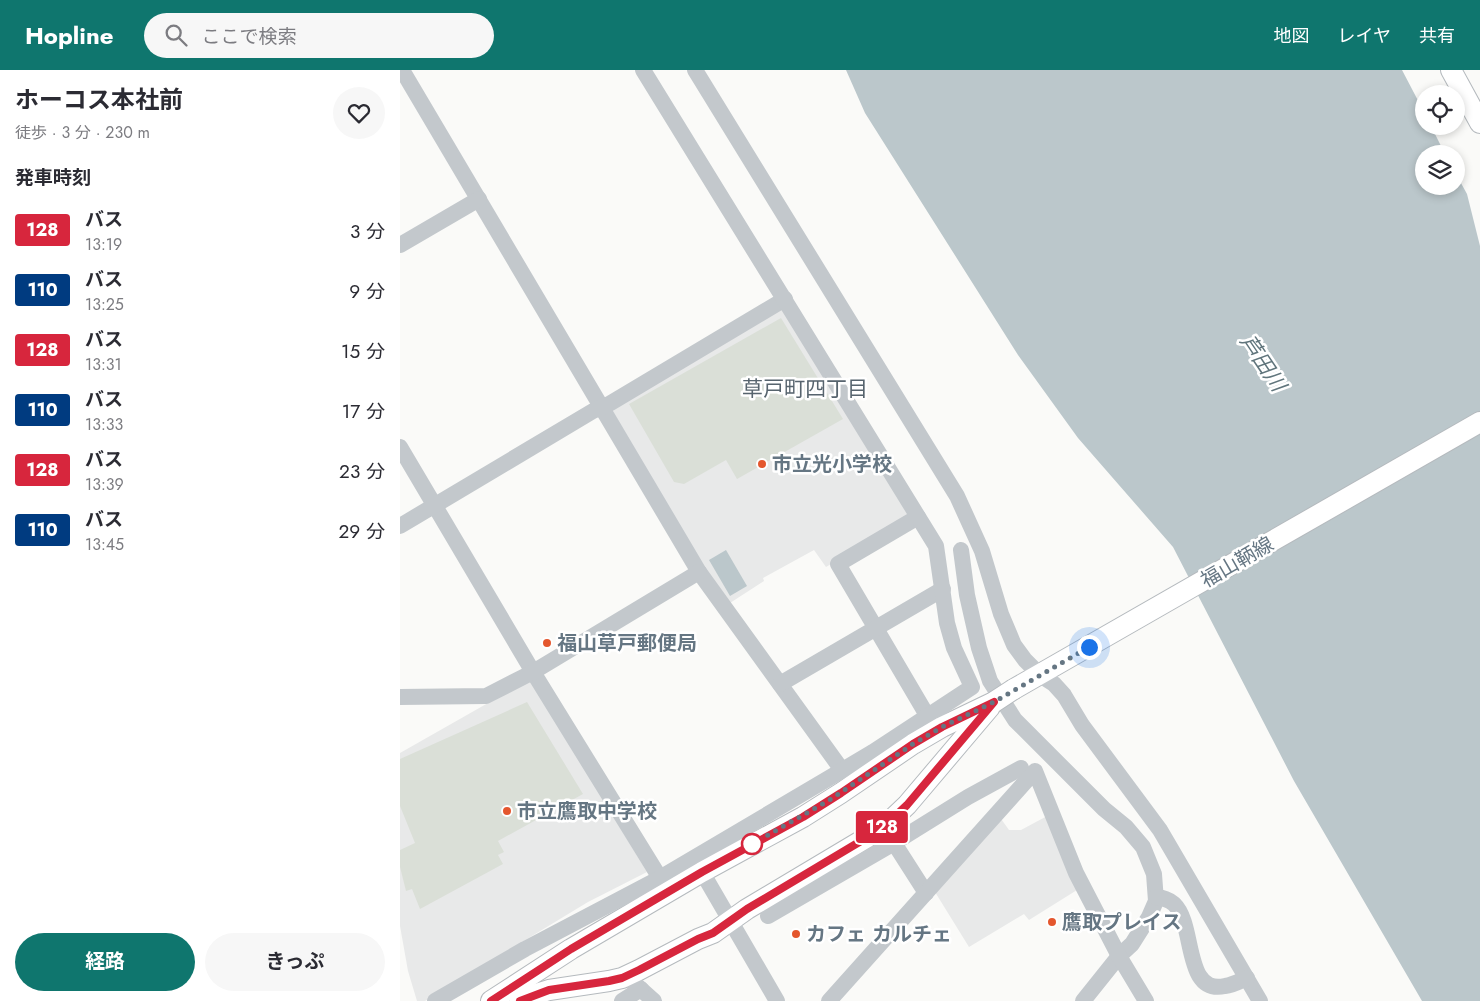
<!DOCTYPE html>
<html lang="ja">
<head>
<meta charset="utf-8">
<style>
	:root { --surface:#fff; --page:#f7f7f7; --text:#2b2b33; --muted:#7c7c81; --accent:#0f766e }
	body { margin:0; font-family:Jost,"Noto Sans JP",sans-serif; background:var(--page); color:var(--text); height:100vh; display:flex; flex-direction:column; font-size:19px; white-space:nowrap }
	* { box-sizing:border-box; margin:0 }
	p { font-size:16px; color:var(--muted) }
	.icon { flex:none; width:28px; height:28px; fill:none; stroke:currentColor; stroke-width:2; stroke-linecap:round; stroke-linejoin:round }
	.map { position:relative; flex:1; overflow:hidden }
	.details { display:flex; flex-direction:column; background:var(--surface); width:400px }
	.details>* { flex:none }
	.badge { padding:0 10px; border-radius:4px; font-size:18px; line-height:32px }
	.fabs { position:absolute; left:1015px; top:15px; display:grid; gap:10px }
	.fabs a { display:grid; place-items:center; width:50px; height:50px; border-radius:50%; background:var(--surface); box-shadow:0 2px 8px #0003; font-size:25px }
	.you { position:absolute; width:25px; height:25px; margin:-12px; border:4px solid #fff; border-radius:50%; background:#1a73e8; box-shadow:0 0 0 8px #1a73e833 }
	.map>.badge { position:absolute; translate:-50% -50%; box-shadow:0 0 0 2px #fff }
	h2 { padding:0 15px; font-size:19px; line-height:45px }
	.round { display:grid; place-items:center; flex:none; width:52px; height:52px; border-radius:26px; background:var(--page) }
	.summary { display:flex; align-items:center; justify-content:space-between; height:85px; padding:0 15px }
	h1 { font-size:24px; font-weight:700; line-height:38px }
	.action { display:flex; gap:10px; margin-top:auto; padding:10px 15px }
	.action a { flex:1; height:58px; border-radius:30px; background:var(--accent); color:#fff; font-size:20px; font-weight:700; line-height:58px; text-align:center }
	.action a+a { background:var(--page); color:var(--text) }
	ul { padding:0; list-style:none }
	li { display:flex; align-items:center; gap:15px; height:60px; padding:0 15px }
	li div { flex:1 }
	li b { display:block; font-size:19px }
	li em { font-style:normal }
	li .badge { min-width:55px; font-weight:700; text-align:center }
	header { display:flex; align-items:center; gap:30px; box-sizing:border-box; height:70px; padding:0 25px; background:var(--accent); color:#fff }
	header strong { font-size:24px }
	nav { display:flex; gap:28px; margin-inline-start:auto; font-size:18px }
	.search { width:350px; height:45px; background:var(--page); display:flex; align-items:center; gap:12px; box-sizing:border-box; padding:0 18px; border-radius:28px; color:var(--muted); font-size:19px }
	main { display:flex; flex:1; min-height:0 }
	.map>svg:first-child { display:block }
	.built { fill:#e8e9e9 }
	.green { fill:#dadfd7 }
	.water { fill:#bbc7cb }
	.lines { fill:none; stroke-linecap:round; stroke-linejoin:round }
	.major-casing { stroke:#b5babe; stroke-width:22 }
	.minor { stroke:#c3c8cc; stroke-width:16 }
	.major { stroke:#fff; stroke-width:20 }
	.major-bridge-casing { stroke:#b5babe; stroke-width:22; stroke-linecap:butt }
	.major-bridge { stroke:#fff; stroke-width:20 }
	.line-casing { stroke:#fff; stroke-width:11 }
	.line { stroke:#d7263d; stroke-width:8 }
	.walk { stroke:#657683; stroke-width:5; stroke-dasharray:0 9 }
	.poi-dot { fill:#e4572e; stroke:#fff; stroke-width:2 }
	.stop-dot { fill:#fff; stroke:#d7263d; stroke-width:2.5 }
	.labels { text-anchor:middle; stroke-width:5; stroke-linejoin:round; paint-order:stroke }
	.poi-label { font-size:20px; font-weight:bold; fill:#657683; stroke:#fff; text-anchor:start }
	.street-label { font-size:20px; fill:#657683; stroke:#fff }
	.water-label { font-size:21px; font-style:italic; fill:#60757c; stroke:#fff }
	.neighbourhood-label { font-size:21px; fill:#57646e; stroke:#fff }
</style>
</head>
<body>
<header>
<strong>Hopline</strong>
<div class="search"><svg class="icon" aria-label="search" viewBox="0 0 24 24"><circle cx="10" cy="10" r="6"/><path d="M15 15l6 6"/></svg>ここで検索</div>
<nav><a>地図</a><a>レイヤ</a><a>共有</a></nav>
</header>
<main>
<section class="details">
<div class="summary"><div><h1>ホーコス本社前</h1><p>徒歩 · 3 分 · 230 m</p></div><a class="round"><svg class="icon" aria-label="heart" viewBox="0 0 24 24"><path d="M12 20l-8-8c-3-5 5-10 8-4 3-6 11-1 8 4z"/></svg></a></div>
<h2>発車時刻</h2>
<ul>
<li><span class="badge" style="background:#d7263d;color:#fff">128</span><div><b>バス</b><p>13:19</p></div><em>3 分</em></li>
<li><span class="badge" style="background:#003b80;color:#fff">110</span><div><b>バス</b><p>13:25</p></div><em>9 分</em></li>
<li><span class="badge" style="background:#d7263d;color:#fff">128</span><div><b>バス</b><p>13:31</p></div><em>15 分</em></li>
<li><span class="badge" style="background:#003b80;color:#fff">110</span><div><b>バス</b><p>13:33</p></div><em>17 分</em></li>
<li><span class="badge" style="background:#d7263d;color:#fff">128</span><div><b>バス</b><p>13:39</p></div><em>23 分</em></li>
<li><span class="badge" style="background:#003b80;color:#fff">110</span><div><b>バス</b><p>13:45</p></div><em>29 分</em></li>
</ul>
<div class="action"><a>経路</a><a>きっぷ</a></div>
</section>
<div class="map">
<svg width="1080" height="931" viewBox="0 0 1080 931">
	<rect width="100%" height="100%" fill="#fafaf8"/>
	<g class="built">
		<path d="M385,237L513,446L426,497L414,480L363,508L364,511L330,533L303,497L213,342L215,334Z"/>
		<path d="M130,609L247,802L188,832L25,931H17L8,901L0,856V683Z"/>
		<path d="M649,745L677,820L629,850L624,844L569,877L535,822L599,746L609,760H621Z"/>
	</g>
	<g class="green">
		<path d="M381,248L443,349L337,409L326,390L284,414L274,412L229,334Z"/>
		<path d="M127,632L183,724L98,771L104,782L98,785L103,794L20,839L12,819L6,821L0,797V780L15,773L0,736V689Z"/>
	</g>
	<g class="water">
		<path d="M446,0H1002L1024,42V56H1031L1045,84H1024V116H1056V104L1067,124L1080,176V931H1022L894,711L773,477L678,368L618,285L465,43Z"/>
		<path d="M326,480L347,516L330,526L309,490Z"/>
	</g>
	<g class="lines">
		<defs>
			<g id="major">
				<path d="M1051,0L1080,53"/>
				<path d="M614,619L1080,352"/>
				<path d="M91,931L171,879L302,802L403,747L441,723L513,674L542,657L594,632"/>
				<path d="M120,931L133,925L149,920L209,911L222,908L239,900L298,869L313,863L347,839L466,768L488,753L507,735L590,637"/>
			</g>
		</defs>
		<use href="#major" class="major-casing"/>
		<g class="minor">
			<path d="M2,0L299,502L442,700"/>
			<path d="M295,0L557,426L582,481L601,544L614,575L625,590L640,605L654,614L664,625L682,655L760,760L860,931"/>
			<path d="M0,175L79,129"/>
			<path d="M0,377L133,602L260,808"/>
			<path d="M518,447L438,494L528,647"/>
			<path d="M0,456L193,341L209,334L385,229"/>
			<path d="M561,480L567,525L579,578L590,611L615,650L704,739L726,757L743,777L754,804L756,831L749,847L732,874L719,886L683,931"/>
			<path d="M380,614L543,519"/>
			<path d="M0,627L86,626L133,602L299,502"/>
			<path d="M494,773L526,823"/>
			<path d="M302,802L377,931"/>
			<path d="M756,827C763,828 769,829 774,834C796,855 783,925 825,916C833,915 840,911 847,908"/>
			<path d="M368,846L494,773L568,727L621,698"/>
			<path d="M226,906L254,931"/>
			<path d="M35,931L125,879L260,808L473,682L572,617L554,578L547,553L536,476L243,0"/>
			<path d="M222,931L241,919"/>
			<path d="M429,931L635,701L676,803L719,886L746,931"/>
		</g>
		<use href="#major" class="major"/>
		<defs>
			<path id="major-bridge" d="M594,632L614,619"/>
		</defs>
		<use href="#major-bridge" class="major-bridge-casing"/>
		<use href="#major-bridge" class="major-bridge"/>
	</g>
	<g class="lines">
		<defs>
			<path id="line" d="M91,931L171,879L302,802L403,747L441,723L513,674L542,657L594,632L507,735L488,753L466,768L347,839L313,863L298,869L239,900L222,908L209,911L149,920L120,931"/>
		</defs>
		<use href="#line" class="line-casing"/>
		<use href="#line" class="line"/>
		<path class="walk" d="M352,774L428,731L513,674L542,657L594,632L689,577"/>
	</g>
	<g class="poi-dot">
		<circle cx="362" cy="394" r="5"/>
		<circle cx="147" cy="573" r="5"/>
		<circle cx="107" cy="741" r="5"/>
		<circle cx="652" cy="852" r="5"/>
		<circle cx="396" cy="864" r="5"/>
	</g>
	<circle class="stop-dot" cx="352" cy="774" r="10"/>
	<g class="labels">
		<g class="poi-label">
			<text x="372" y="401">市立光小学校</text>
			<text x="157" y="580">福山草戸郵便局</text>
			<text x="117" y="748">市立鷹取中学校</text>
			<text x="662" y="859">鷹取プレイス</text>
			<text x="406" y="871">カフェ カルチェ</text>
		</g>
		<g class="street-label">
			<text transform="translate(837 492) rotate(-30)" y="7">福山鞆線</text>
		</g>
		<g class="water-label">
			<text transform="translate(863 293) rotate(56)" y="7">芦田川</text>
		</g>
		<g class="neighbourhood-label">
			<text x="405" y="326">草戸町四丁目</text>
		</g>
	</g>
</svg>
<div class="fabs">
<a><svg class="icon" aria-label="locate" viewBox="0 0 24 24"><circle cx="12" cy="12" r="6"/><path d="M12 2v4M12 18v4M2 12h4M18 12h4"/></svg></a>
<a><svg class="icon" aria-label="layers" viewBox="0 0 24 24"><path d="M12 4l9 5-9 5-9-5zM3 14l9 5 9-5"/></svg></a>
</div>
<div class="you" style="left:689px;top:577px"></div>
<b class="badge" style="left:482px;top:757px;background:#d7263d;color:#fff">128</b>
</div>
</main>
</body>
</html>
